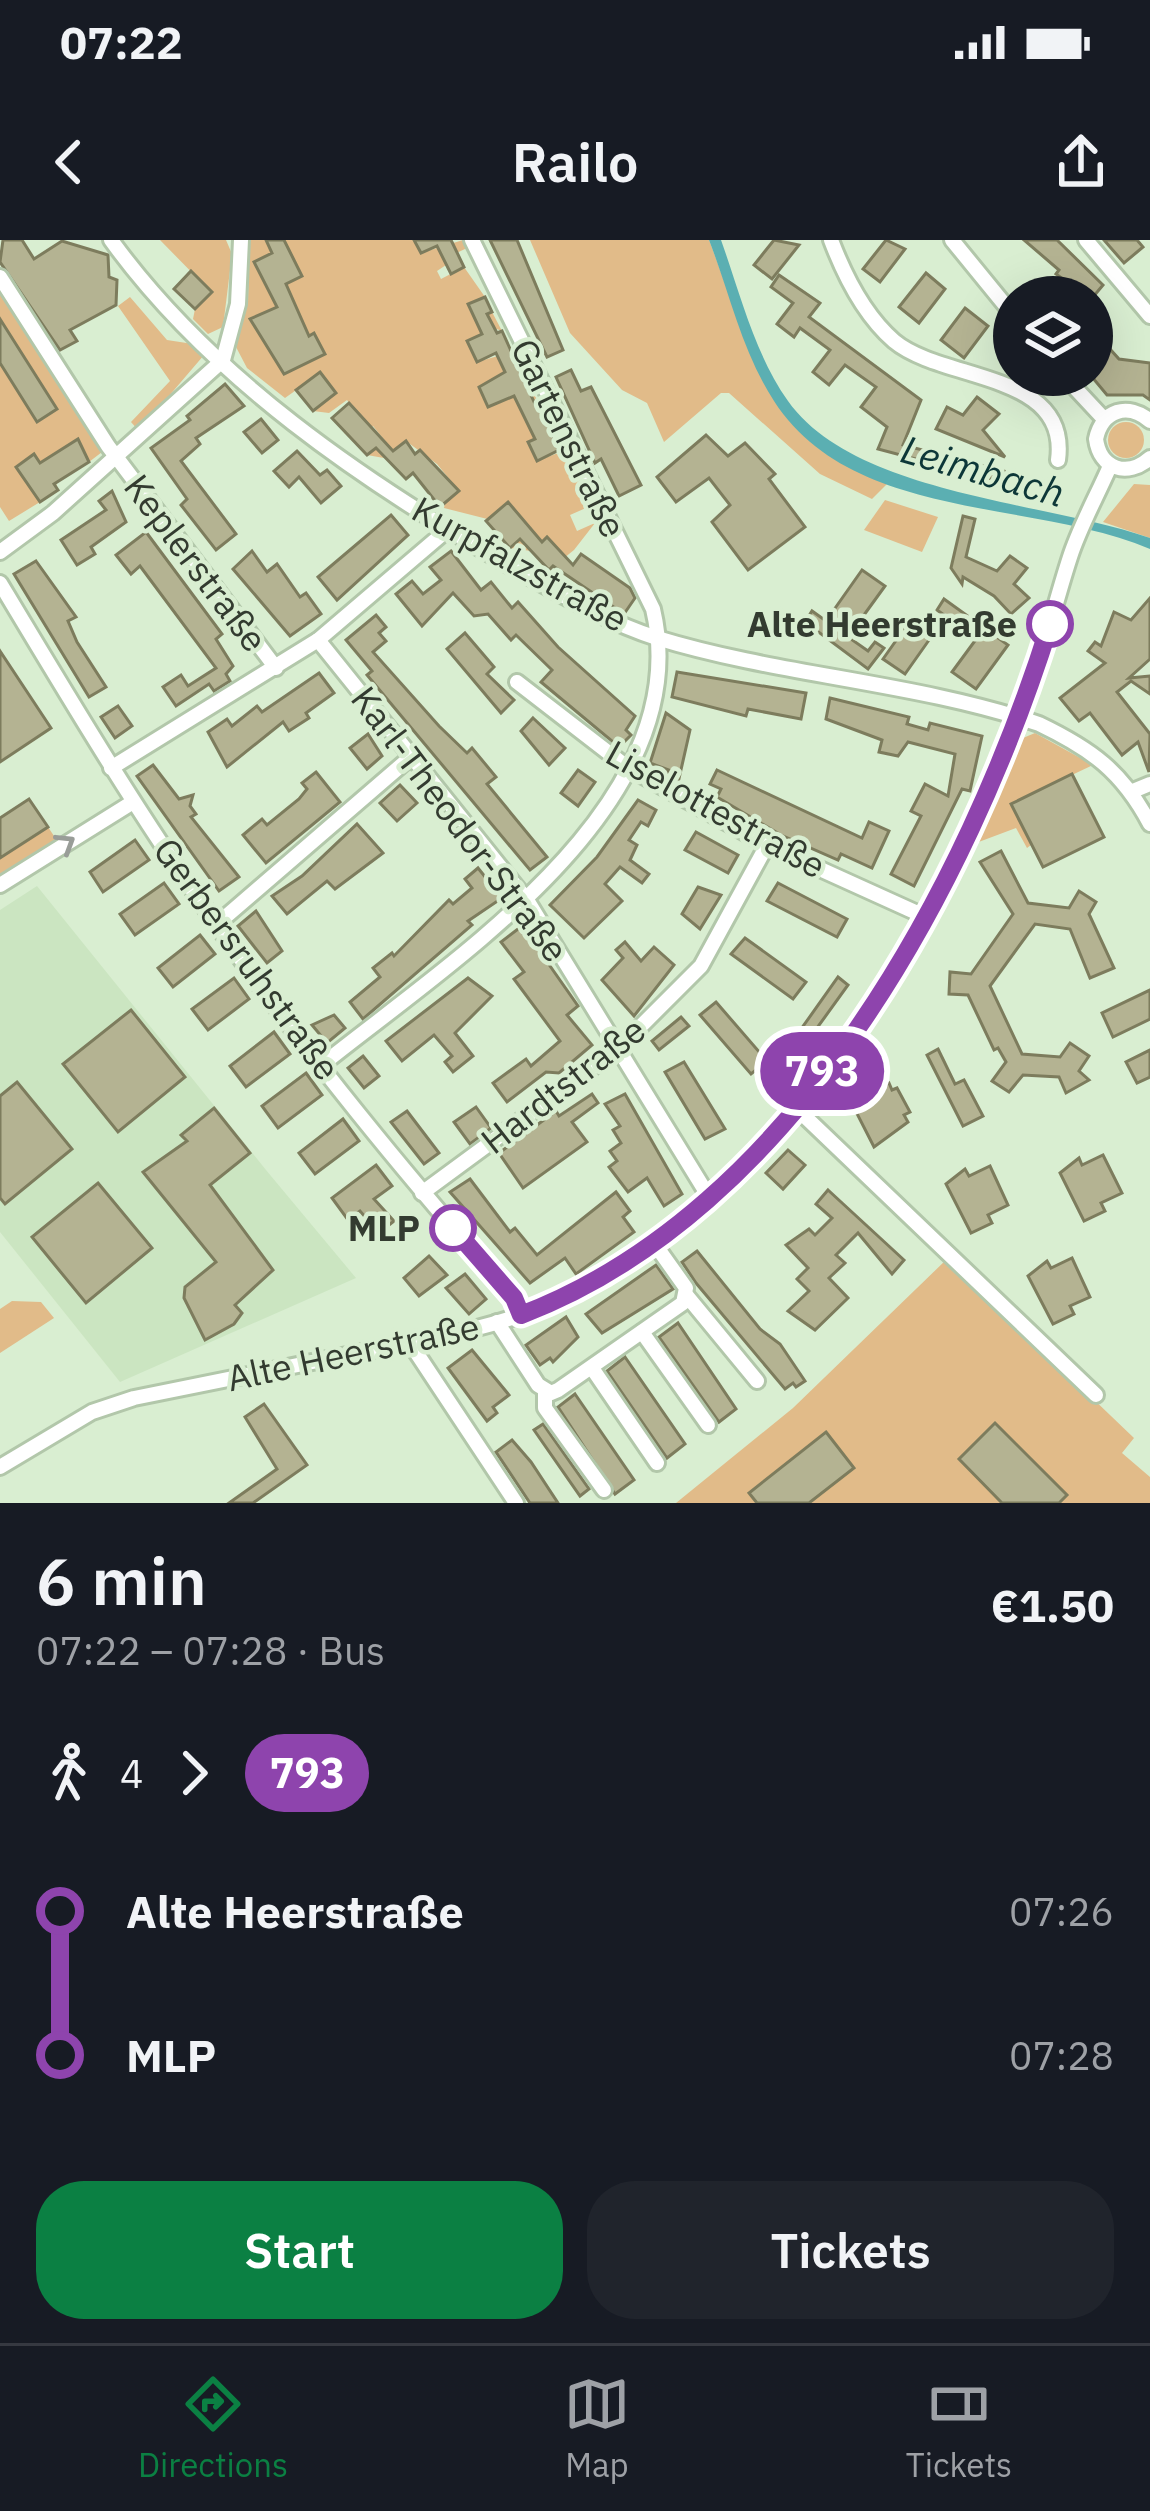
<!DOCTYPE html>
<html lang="en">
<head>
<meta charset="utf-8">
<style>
	:root { --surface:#171b24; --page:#20242c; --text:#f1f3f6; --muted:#9ea1a6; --line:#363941; --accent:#0b8043 }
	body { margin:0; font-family:"IBM Plex Sans",sans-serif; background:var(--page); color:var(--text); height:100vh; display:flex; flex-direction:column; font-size:45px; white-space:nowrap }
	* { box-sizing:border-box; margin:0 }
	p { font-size:39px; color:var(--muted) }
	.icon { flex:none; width:66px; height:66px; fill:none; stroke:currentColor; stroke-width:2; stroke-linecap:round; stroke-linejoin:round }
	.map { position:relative; height:1263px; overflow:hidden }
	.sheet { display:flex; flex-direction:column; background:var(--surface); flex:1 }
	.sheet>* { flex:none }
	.badge { padding:0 24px; border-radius:39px; font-size:42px; line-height:78px }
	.tools { position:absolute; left:993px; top:36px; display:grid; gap:24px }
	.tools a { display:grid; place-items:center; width:120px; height:120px; border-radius:50%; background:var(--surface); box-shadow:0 12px 48px #0002; font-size:60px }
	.map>.badge { position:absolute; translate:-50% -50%; box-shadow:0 0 0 6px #fff }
	.legs { display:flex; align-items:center; gap:18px; height:132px; padding:0 36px; font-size:39px }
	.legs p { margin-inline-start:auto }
	.overview { display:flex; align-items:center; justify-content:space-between; height:204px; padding:0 36px }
	h1 { font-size:66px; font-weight:600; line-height:90px }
	.cta { display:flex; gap:24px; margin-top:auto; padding:24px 36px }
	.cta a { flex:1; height:138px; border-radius:48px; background:var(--accent); color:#fff; font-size:48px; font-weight:600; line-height:138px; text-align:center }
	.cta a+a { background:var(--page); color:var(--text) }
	ul { padding:0 36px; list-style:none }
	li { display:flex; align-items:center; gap:42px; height:144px; font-size:45px }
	li i { display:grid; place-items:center; width:18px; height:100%; margin:0 15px; background:currentColor }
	li i::after { content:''; width:30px; height:30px; margin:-15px; border:9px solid; border-radius:50%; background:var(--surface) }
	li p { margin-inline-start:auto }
	li:first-child i { background:linear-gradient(#0000 50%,currentColor 0) }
	li:last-child i { background:linear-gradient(currentColor 50%,#0000 0) }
	.status { display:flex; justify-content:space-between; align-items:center; height:84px; padding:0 60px; background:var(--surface); direction:ltr }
	.status svg { height:33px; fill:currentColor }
	header { display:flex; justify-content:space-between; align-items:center; height:156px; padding:0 36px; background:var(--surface); font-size:54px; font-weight:600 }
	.tab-bar { display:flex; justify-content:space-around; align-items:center; height:168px; border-top:3px solid var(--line); background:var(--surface); font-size:33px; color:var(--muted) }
	.tab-bar a { display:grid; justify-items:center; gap:6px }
	.tab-bar .on { color:var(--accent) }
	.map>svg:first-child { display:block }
	.built { fill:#cbe5c1 }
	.green { fill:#e1bb89 }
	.water { fill:#5bafb2 }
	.building { fill:#b4b392; stroke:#7d7c5d; stroke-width:3 }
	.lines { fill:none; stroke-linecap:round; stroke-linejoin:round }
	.minor-casing { stroke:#b2c7aa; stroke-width:20 }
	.minor { stroke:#fff; stroke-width:14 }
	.oneway { stroke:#999d98 }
	.line-1-casing { stroke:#fff; stroke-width:27 }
	.line-1 { stroke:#8e44ad; stroke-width:18 }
	.stop-1-dot { fill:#fff; stroke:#8e44ad; stroke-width:6 }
	.labels { text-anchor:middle; stroke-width:9; stroke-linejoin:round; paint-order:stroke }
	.street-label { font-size:36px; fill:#333b30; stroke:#d9eed1 }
	.stop-label { font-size:36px; font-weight:bold; fill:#333b30; stroke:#d9eed1; text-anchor:end }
	.water-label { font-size:39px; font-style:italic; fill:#0d3738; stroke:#d9eed1 }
</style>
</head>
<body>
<div class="status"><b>07:22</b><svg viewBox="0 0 49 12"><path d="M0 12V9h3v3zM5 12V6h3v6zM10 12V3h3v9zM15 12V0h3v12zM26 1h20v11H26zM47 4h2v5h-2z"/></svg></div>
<header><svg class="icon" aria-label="back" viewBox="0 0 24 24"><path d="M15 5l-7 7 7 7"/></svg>Railo<svg class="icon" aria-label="share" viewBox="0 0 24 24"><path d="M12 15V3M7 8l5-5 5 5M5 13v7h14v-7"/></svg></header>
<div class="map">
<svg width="1150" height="1263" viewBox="0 0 1150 1263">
	<rect width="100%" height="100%" fill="#d9eed1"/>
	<path class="built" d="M37,646L266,930L356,1038L120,1142L0,992V670Z"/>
	<g class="green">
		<path d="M160,0H226L232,14L223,87L208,94L193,79L195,69L211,52Z"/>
		<path d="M249,0H414L421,13L463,0L467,8L444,19L446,25L437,31L441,39L464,27L485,57L469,64L492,72L502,91L494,88L467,102L477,122L512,112L517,126L502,133L488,167L528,149L540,162L522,171L529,185L547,177L551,195L529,202L537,221L566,210L595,264L570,275L577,291L595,283L574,310L549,330L564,315L547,297L531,311L510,308L531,290L440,267L459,251L437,224L406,201L384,218L367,215L385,201L373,186L355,199L344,193L362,180L347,160L329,173L313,171L336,153L320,133L285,158L247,128L236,107L248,62Z"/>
		<path d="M530,0H709C757,124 756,184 888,243L872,259L820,234L729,153H721L664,202L647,163L622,150L570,93Z"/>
		<path d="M0,52L102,212L89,222L78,200L51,225L58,250L34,215L17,226L40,262L9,281L0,267Z"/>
		<path d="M130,57L167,100L193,104L204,115L139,191L131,182L170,141L118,66Z"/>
		<circle cx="1126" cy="200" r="18"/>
		<path d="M1134,244L1150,245V298L1103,282Z"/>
		<path d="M885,260L938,277L922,312L864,290Z"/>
		<path d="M1035,493L1093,525L1011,564L1031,605L1027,608L1016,588L976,603L1023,498Z"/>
		<path d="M48,587L58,602L0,639V618Z"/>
		<path d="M947,1019L1134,1198L1122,1213L1150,1237V1263H676L793,1168Z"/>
		<path d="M12,1061L41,1062L54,1078L0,1113V1069Z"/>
	</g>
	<path class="water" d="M709,0H721C740,53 755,115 788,161C855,255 1044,261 1150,298V309C1033,259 852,282 774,161C742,112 730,54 709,0Z"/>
	<g class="building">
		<path d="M3,0H22L34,19L62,1L108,15L109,37L117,40L116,65L70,90L77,101L60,110L0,22Z"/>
		<path d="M266,0H284L302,36L286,44L309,96L314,93L325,114L284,134L250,79L277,67L254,22L272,13Z"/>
		<path d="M414,0H451L464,27L451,34L437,6L421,13Z"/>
		<path d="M490,0H517L563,110L547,117Z"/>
		<path d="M774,0L799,5L772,39L754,25Z"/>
		<path d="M886,0L905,9L880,42L863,29Z"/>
		<path d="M1024,0H1057L1103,45L1093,57H1077L1081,52L1056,34L1059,30Z"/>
		<path d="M1104,0H1137L1143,7L1124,23Z"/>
		<path d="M191,31L212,52L195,69L174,49Z"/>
		<path d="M926,33L945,49L919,83L899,67Z"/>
		<path d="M779,35L820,63L809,77L921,160L903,205L1004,231L1002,242L878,209L887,187L861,167L876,147L845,125L829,145L813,132L830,110L800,88L794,97L777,84L793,63L771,47Z"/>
		<path d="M485,57L492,72L487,74L497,93L502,91L535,164L539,162L559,210L537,221L528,202L535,199L514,156L488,167L479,147L505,132L496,113L477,122L467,101L482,94L468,64Z"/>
		<path d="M965,68L988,86L964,118L941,100Z"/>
		<path d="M0,79L57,169L37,182L0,123Z"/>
		<path d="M1092,89L1119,119L1150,123V160L1143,155H1107L1092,137Z"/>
		<path d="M571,130L581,151L591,147L641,245L619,256L601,219L595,223L556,137Z"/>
		<path d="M320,132L336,153L313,171L296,150Z"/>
		<path d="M225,144L244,166L196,198L200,204L181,221L236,294L216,310L181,265L187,259L151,208L190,180L187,176Z"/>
		<path d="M977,157L999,174L983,190L1005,217L936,189L947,167L963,175Z"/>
		<path d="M349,163L393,211L406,201L415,214L420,210L459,251L440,267L413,233L406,239L376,208L367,215L332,178Z"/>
		<path d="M261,179L278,200L262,213L244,192Z"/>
		<path d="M706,195L728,216L745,203L775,234L769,239L805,287L748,330L712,282L730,265L709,238L676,262L657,237Z"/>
		<path d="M78,199L89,222L54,244L58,250L40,262L16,227L34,214L40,223Z"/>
		<path d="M297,211L320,235L327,230L341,246L321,263L299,237L289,247L274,231Z"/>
		<path d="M112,251L126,282L91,307L95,314L77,325L61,300L106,270L99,261Z"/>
		<path d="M508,262L542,302L547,297L573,325L581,314L630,348L635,358L624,374L553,326L549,330L520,299L510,308L486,281Z"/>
		<path d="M391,275L408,295L337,360L318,337Z"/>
		<path d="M963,276L975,279L966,317L997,331L1010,316L1027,328L1014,344L1029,358L1011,374L994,356L963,337L962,344L951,328Z"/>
		<path d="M146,292L222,394L216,399L233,426L226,434L230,441L214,451L209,444L176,466L163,447L181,435L188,446L216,428L140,326L131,334L116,315Z"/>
		<path d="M252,311L267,332L277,324L300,357L306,353L321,374L290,396L233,329Z"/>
		<path d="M451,311L481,350L491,342L512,368L518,362L558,407L635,476L626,490L631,495L619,507L541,442L552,430L516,395L511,400L488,374L474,376L453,353L422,386L396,354L412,341L423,354L441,340L430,327Z"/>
		<path d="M36,321L76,377L68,381L77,402L106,447L89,457L14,334Z"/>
		<path d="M862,330L885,346L848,397L868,411L875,402L884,408L868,429L805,382L812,371L826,381Z"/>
		<path d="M1150,358V419L1129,438L1150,436V454L1131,441L1117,452L1150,494L1149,532L1138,502L1122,515L1090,473L1079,481L1060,458L1105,423L1088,411L1095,402L1101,406L1114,372L1131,380Z"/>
		<path d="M944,359L1008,405L976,449L952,432L977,398L937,370Z"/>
		<path d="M376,375L386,387L379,393L386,401L373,412L439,486L467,513L472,508L496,537L487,544L547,617L530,630L367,435L372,431L346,400Z"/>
		<path d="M912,378L934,393L905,434L883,419Z"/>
		<path d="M465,393L494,427L487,434L514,460L501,473L447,409Z"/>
		<path d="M0,411L51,488L0,522Z"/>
		<path d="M677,432L806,453L801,479L748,469L746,476L672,457Z"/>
		<path d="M319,433L334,453L306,473L309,478L289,491L283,482L227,527L208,492L227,479L232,486L257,466L262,472Z"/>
		<path d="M830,458L909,477L907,484L928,490L930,483L982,496L970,551L962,549L914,646L891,634L921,576L911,571L925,544L948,556L955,514L908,502L898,516L879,512L882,500L826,479Z"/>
		<path d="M118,466L132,486L115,498L101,477Z"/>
		<path d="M666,473L690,490L678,543L666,536L669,530L650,523Z"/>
		<path d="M533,478L565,508L549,525L521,491Z"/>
		<path d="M368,494L382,516L367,529L350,508Z"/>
		<path d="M153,525L179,559L193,555L190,566L196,574L191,577L239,637L219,651L137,536Z"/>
		<path d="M578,530L595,542L578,566L561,553Z"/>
		<path d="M717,530L862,598L869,582L889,591L872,628L841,614L838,620L781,595L717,557L721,549L710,544Z"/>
		<path d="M316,532L340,562L266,623L243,595L262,579L267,585L299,559L307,549L302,543Z"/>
		<path d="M1072,534L1104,597L1043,627L1011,564Z"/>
		<path d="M400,545L417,563L397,581L380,563Z"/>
		<path d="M29,559L48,587L0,618V578Z"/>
		<path d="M638,560L656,570L648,586L641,582L629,600L637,605L630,620L649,634L642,643L620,627L605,644L622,661L584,698L550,665L597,617Z"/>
		<path d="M357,584L383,613L335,649L327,641L287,674L272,656L302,636Z"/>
		<path d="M696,592L738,615L728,633L685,610Z"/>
		<path d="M135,600L149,620L103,652L90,632Z"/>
		<path d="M1001,611L1028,663L1069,668L1079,651L1096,662L1089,674L1114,728L1090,738L1070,689L1035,684L990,746L1022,814L1060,817L1070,803L1089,816L1079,831L1089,840L1066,853L1059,837L1023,835L1009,852L992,841L1006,822L998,808L994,810L968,755L949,754L950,732L971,734L1013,674L980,622Z"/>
		<path d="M478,628L502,658L468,681L472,685L363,779L350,762L380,737L373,728L392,713L394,716L449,660L453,664L472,648L465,639Z"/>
		<path d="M164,643L179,664L135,695L120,674Z"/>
		<path d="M778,643L847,679L837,697L767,661Z"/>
		<path d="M698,647L721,655L700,689L682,674Z"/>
		<path d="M256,671L282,711L267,723L238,686Z"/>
		<path d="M522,686L578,766L567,775L592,805L559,833L546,832L507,862L493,843L526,819L531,826L560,801L514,739L524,732L501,702Z"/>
		<path d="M200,695L215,714L173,747L158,728Z"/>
		<path d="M745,698L806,742L793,759L731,714Z"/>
		<path d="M625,702L641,721L654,707L674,725L634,776L602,740L623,718L616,710Z"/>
		<path d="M838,737L848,745L804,806L794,799Z"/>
		<path d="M234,738L249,759L208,790L192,769Z"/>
		<path d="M468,738L492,756L455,793L473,816L453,832L445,822L452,816L434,795L402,821L386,801Z"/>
		<path d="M1150,750V779L1113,797L1102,773Z"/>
		<path d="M716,762L767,821L751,834L700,775Z"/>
		<path d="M131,770L185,837L118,892L63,824Z"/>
		<path d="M334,775L345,788L327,803L312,785Z"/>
		<path d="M681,777L689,786L659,810L652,801Z"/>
		<path d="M274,792L290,814L246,847L230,826Z"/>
		<path d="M938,809L955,844L964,840L983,876L963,886L927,815Z"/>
		<path d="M1150,810V837L1137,843L1126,822Z"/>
		<path d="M363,816L379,836L364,848L348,828Z"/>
		<path d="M684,822L725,889L705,899L665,832Z"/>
		<path d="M306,833L322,855L278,888L262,866Z"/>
		<path d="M17,842L72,909L5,964L0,958V856Z"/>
		<path d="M889,843L892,850L897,848L910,872L904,875L908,882L874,907L850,860L868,845L871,852Z"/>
		<path d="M592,854L598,863L572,882L587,902L523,948L499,913L556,871L559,876Z"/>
		<path d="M625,854L682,954L664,966L647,938L628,952L609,927L617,921L610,911L621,903L613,890L620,886L605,864Z"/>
		<path d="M476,867L491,888L470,904L454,882Z"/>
		<path d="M214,868L250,913L210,945L273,1030L235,1065L242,1073L234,1084L205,1100L184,1058L185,1047L216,1022L143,932L187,901L181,895Z"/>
		<path d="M407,871L439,913L424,924L391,882Z"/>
		<path d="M343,879L359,901L315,934L299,913Z"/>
		<path d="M788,910L805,925L783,949L766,933Z"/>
		<path d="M1103,915L1122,953L1101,963L1105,971L1084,981L1060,933L1079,918L1082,925Z"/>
		<path d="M376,925L392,946L374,959L394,981L379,993L360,971L348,980L332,958Z"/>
		<path d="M990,926L1008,965L988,975L992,983L971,993L946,944L965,929L969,936Z"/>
		<path d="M470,939L510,992L515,988L537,1015L616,952L630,971L623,977L634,992L576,1034L565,1018L530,1043L450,952Z"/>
		<path d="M98,943L152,1008L86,1063L32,997Z"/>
		<path d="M828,950L904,1020L892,1034L858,993L836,1015L845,1023L829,1038L848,1058L815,1090L788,1071L809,1051L797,1039L808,1028L786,1005L809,989L815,995L832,978L816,964Z"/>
		<path d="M697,1011L760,1089L780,1104L805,1141L796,1147L793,1143L785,1149L696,1043L682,1022Z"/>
		<path d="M429,1016L447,1035L419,1056L404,1038Z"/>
		<path d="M1072,1018L1090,1057L1070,1066L1074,1074L1053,1084L1028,1036L1047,1021L1051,1028Z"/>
		<path d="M656,1025L673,1049L602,1093L586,1074Z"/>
		<path d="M465,1034L486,1059L469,1074L446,1048Z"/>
		<path d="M566,1077L578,1097L553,1122L550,1118L540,1125L526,1105Z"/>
		<path d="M678,1083L736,1169L719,1182L659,1097Z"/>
		<path d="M472,1110L509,1155L493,1167L497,1173L487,1181L448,1128Z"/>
		<path d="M625,1117L685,1204L667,1218L607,1131Z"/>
		<path d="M575,1154L634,1240L615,1254L558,1167Z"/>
		<path d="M264,1164L307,1225L253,1263H229L277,1229L245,1177Z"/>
		<path d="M995,1183L1067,1255L1059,1263H1002L959,1219Z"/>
		<path d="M543,1184L589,1249L580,1256L534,1190Z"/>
		<path d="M826,1192L854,1228L809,1263H757L749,1253Z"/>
		<path d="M512,1200L531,1222L558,1263H530L496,1212Z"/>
	</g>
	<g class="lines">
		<defs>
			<g id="minor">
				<path d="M111,0C211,138 364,242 510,326C557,352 606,382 657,398C781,436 916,442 1039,484C1091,509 1122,531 1150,584"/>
				<path d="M831,0C845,37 864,75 894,101C943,142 1070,131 1058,220"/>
				<path d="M952,0L1014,76"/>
				<path d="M1086,0L1150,76"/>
				<path d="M0,37L108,206L276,428"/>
				<path d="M1063,135L1104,179"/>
				<path d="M1150,181C1128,162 1102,170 1096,199C1100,229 1127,238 1150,218"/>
				<path d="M0,312L53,273L223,120L238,64L241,0"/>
				<path d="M0,343C69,458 137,572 214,681C305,813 409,938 514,1058L521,1075"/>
				<path d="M318,400L527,660L709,957"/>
				<path d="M517,442L627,527L767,605L926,677"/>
				<path d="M111,528L318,400L447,290"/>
				<path d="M1133,551L1150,544"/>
				<path d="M0,645L133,562"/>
				<path d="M216,685L412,516"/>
				<path d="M323,824C451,721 699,564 653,369L472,0"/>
				<path d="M795,867L1096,1155"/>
				<path d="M422,953L619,808L701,726L767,605"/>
				<path d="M687,1056L757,1141"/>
				<path d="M497,1082L538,1145L551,1153L558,1150L683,1063L686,1048L654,1003"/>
				<path d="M642,1092L708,1185"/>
				<path d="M410,1103L516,1263"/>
				<path d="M592,1128L657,1223"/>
				<path d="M545,1151V1168L604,1250"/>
				<path d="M0,1227L92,1172L134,1158C208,1143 282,1128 357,1113C424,1100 495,1089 559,1060C777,961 931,695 1018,482C1040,429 1052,372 1070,317C1080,286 1097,256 1110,226"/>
			</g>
		</defs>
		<use href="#minor" class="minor-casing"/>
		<use href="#minor" class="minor"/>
	</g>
	<defs><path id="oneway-chevron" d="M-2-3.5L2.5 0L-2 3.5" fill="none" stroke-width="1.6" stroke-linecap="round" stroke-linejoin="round" transform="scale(3)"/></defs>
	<use class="oneway" href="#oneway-chevron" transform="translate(66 603) rotate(-32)"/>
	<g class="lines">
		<defs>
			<path id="line-1" d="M453,988L514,1058L521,1075C794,971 967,648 1050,384"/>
		</defs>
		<use href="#line-1" class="line-1-casing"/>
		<use href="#line-1" class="line-1"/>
	</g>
	<g class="stop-1-dot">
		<circle cx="1050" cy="384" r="21"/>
		<circle cx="453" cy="988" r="21"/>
	</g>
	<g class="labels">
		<g class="street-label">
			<text transform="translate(569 198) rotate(64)" y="13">Gartenstraße</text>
			<text transform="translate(196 323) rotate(53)" y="13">Keplerstraße</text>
			<text transform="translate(520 324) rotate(29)" y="13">Kurpfalzstraße</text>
			<text transform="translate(716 569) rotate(29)" y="13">Liselottestraße</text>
			<text transform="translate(460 584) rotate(53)" y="13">Karl-Theodor-Straße</text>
			<text transform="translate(247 719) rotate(54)" y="13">Gerbersruhstraße</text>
			<text transform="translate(563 845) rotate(-38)" y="13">Hardtstraße</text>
			<text transform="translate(353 1112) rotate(-12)" y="13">Alte Heerstraße</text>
		</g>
		<g class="stop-label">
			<text x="1017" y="397">Alte Heerstraße</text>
			<text x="420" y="1001">MLP</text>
		</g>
		<g class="water-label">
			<text transform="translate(983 231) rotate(16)" y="14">Leimbach</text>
		</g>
	</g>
</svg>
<div class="tools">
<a><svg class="icon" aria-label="layers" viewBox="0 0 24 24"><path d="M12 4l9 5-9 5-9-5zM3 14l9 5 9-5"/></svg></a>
</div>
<b class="badge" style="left:822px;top:831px;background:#8e44ad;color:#fff">793</b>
</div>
<section class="sheet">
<div class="overview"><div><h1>6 min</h1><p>07:22 – 07:28 · Bus</p></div><b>€1.50</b></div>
<div class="legs"><svg class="icon" aria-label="walk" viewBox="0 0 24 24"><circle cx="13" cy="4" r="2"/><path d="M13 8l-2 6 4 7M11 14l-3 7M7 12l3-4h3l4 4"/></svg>4<svg class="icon" aria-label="forward" viewBox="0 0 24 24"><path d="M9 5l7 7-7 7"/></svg><b class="badge" style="background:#8e44ad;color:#fff">793</b></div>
<ul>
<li><i style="color:#8e44ad"></i><b>Alte Heerstraße</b><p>07:26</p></li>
<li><i style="color:#8e44ad"></i><b>MLP</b><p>07:28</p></li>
</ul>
<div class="cta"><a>Start</a><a>Tickets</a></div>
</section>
<nav class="tab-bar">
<a class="on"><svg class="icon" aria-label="directions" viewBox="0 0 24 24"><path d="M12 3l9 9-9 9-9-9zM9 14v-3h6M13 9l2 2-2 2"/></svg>Directions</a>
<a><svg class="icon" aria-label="map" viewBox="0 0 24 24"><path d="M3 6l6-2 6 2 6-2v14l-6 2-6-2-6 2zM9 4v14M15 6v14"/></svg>Map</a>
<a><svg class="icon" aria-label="tickets" viewBox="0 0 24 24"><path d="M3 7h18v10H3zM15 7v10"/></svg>Tickets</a>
</nav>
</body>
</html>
